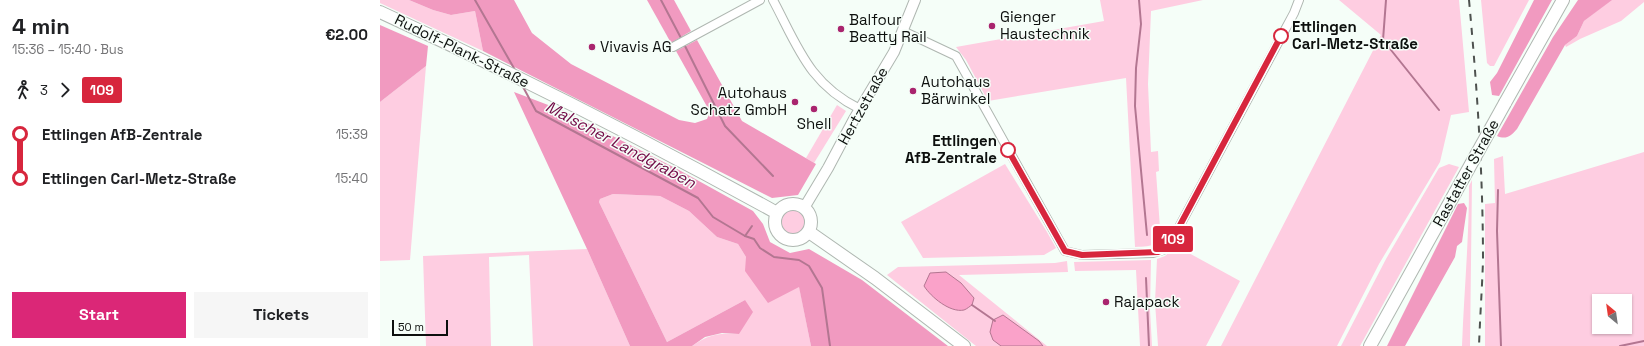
<!DOCTYPE html>
<html lang="en">
<head>
<meta charset="utf-8">
<style>
	:root { --surface:#fff; --page:#f6f6f6; --text:#202124; --muted:#757577; --accent:#db2777 }
	body { margin:0; font-family:"Space Grotesk",sans-serif; background:var(--page); color:var(--text); height:100vh; display:flex; flex-direction:column; font-size:15px; white-space:nowrap }
	* { box-sizing:border-box; margin:0 }
	p { font-size:13px; color:var(--muted) }
	.icon { flex:none; width:22px; height:22px; fill:none; stroke:currentColor; stroke-width:2; stroke-linecap:round; stroke-linejoin:round }
	.map { position:relative; flex:1; overflow:hidden }
	.details { display:flex; flex-direction:column; background:var(--surface); width:380px }
	.details>* { flex:none }
	.badge { padding:0 8px; border-radius:3px; font-size:14px; line-height:26px }
	.needle { width:26px; rotate:331deg }
	.tools { position:absolute; left:1212px; top:294px; display:grid; gap:8px }
	.tools a { display:grid; place-items:center; width:40px; height:40px; border-radius:0px; background:var(--surface); box-shadow:0 1px 3px #0004; font-size:20px }
	.scale { position:absolute; left:12px; bottom:10px; width:56px; box-sizing:border-box; padding-left:4px; border:2px solid #0d100e; border-top:0; font-size:11px; line-height:14px; white-space:nowrap; color:#0d100e; -webkit-text-stroke:3px #f5fef8; paint-order:stroke }
	.map>.badge { position:absolute; translate:-50% -50%; box-shadow:0 0 0 2px #fff }
	.legs { display:flex; align-items:center; gap:6px; height:44px; padding:0 12px; font-size:13px }
	.legs p { margin-inline-start:auto }
	.summary { display:flex; align-items:center; justify-content:space-between; height:68px; padding:0 12px }
	h1 { font-size:22px; font-weight:700; line-height:30px }
	.primary-button { display:flex; gap:8px; margin-top:auto; padding:8px 12px }
	.primary-button a { flex:1; height:46px; border-radius:0px; background:var(--accent); color:#fff; font-size:16px; font-weight:700; line-height:46px; text-align:center }
	.primary-button a+a { background:var(--page); color:var(--text) }
	ul { padding:0 12px; list-style:none }
	li { display:flex; align-items:center; gap:14px; height:44px; font-size:15px }
	li i { display:grid; place-items:center; width:6px; height:100%; margin:0 5px; background:currentColor }
	li i::after { content:''; width:10px; height:10px; margin:-5px; border:3px solid; border-radius:50%; background:var(--surface) }
	li p { margin-inline-start:auto }
	li:first-child i { background:linear-gradient(#0000 50%,currentColor 0) }
	li:last-child i { background:linear-gradient(currentColor 50%,#0000 0) }
	main { display:flex; flex:1; min-height:0 }
	.map>svg:first-child { display:block }
	.green { fill:#fecde1; fill-rule:evenodd }
	.forest { fill:#f19ac0 }
	.water { fill:#faa2c9; stroke:#b37691 }
	.lines { fill:none; stroke-linecap:round; stroke-linejoin:round }
	.stream { stroke:#b37691; stroke-width:2 }
	.minor-casing { stroke:#afb7b1; stroke-width:10 }
	.tertiary-casing { stroke:#afb7b1; stroke-width:12 }
	.secondary-casing { stroke:#afb7b1; stroke-width:14 }
	.minor { stroke:#fff; stroke-width:8 }
	.tertiary { stroke:#fff; stroke-width:10 }
	.secondary { stroke:#fff; stroke-width:12 }
	.rail { stroke:#4e524f; stroke-width:2; stroke-dasharray:7 7; stroke-linecap:butt }
	.secondary-bridge-casing { stroke:#afb7b1; stroke-width:14; stroke-linecap:butt }
	.secondary-bridge { stroke:#fff; stroke-width:12 }
	.line-1-casing { stroke:#fff; stroke-width:9 }
	.line-1 { stroke:#d7263d; stroke-width:6 }
	.poi-dot { fill:#a9246e; stroke:#f5fef8; stroke-width:1.5 }
	.stop-1-dot { fill:#fff; stroke:#d7263d; stroke-width:2 }
	.labels { text-anchor:middle; stroke-width:3; stroke-linejoin:round; paint-order:stroke }
	.poi-label { font-size:15px; fill:#0d100e; stroke:#f5fef8; text-anchor:start }
	.stop-label { font-size:15px; font-weight:bold; fill:#0d100e; stroke:#f5fef8; text-anchor:start }
	.street-label { font-size:15px; fill:#0d100e; stroke:#f5fef8 }
	.water-label { font-size:16px; font-style:italic; fill:#720a47; stroke:#f5fef8 }
</style>
</head>
<body>
<main>
<section class="details">
<div class="summary"><div><h1>4 min</h1><p>15:36 – 15:40 · Bus</p></div><b>€2.00</b></div>
<div class="legs"><svg class="icon" aria-label="walk" viewBox="0 0 24 24"><circle cx="13" cy="4" r="2"/><path d="M13 8l-2 6 4 7M11 14l-3 7M7 12l3-4h3l4 4"/></svg>3<svg class="icon" aria-label="forward" viewBox="0 0 24 24"><path d="M9 5l7 7-7 7"/></svg><b class="badge" style="background:#d7263d;color:#fff">109</b></div>
<ul>
<li><i style="color:#d7263d"></i><b>Ettlingen AfB-Zentrale</b><p>15:39</p></li>
<li><i style="color:#d7263d"></i><b>Ettlingen Carl-Metz-Straße</b><p>15:40</p></li>
</ul>
<div class="primary-button"><a>Start</a><a>Tickets</a></div>
</section>
<div class="map">
<svg width="1264" height="346" viewBox="0 0 1264 346">
	<rect width="100%" height="100%" fill="#f5fef8"/>
	<g class="green">
		<path d="M0,0H29L53,10L71,15L95,11L103,51L0,3Z"/>
		<path d="M720,0H823L771,11L768,84L771,152L778,151L779,171L776,172L780,228H789C779,246 774,246 755,247L746,78L608,101L586,60L576,47L724,21Z"/>
		<path d="M959,0H1079L1089,112L1071,115L1060,162L999,264L957,346H841L1001,35Z"/>
		<path d="M1101,0H1149L1114,66H1110L1107,63Z"/>
		<path d="M1231,0H1264V2L1241,21L1200,39L1186,47L1185,45L1197,36L1204,21Z"/>
		<path d="M46,66L30,260L0,261V102Z"/>
		<path d="M457,105L466,111L434,163L426,158Z"/>
		<path d="M1264,152V346H1105V204L1115,203L1114,159L1123,156L1125,194ZM1219,301H1245V327H1219Z"/>
		<path d="M625,164L667,232L676,248L664,255L543,258L521,222Z"/>
		<path d="M1069,164L1079,167L980,346H961L1006,259L1059,168Z"/>
		<path d="M1092,180L1090,346H1082C1084,293 1089,240 1089,186Z"/>
		<path d="M233,194L280,196L309,211L337,237L358,244L366,257L419,286L431,346H312C329,334 339,333 359,334L365,300L287,342L219,202L220,199Z"/>
		<circle cx="413" cy="222" r="14"/>
		<path d="M796,246L860,281L826,346H778L775,302L777,259L785,256Z"/>
		<path d="M207,249L250,346H153L149,255L109,257L111,346H46L43,256Z"/>
		<path d="M771,260L770,310L772,346H760L756,270L695,271L694,262Z"/>
		<path d="M687,261L688,272L579,275L667,346H596L507,275L518,267L675,263Z"/>
	</g>
	<g class="forest">
		<path d="M29,0H134L152,33L191,64L299,120L315,123L327,119L330,112L296,51L317,40L362,121L436,164L418,195L392,198L103,51L95,11L71,15L53,10Z"/>
		<path d="M267,0H294L311,31L291,43Z"/>
		<path d="M1154,0H1172L1119,96L1112,95L1110,82L1117,73Z"/>
		<path d="M1198,0H1232L1204,21L1197,36L1185,45L1137,129C1131,136 1126,140 1117,136L1173,37Z"/>
		<path d="M0,25L48,46L46,66L0,102Z"/>
		<path d="M134,92L184,111L299,170L373,211L383,224L390,242L410,253L429,249L482,280L568,346H431L419,287L388,303L365,271L366,257L358,244L337,237L309,211L280,196L233,194L220,199L219,202L287,342L365,300L373,312L359,334L342,333L325,337L312,346H250L207,249Z"/>
		<path d="M1084,203L1087,208L1082,242L1077,246L1075,257L1025,346H1007L1078,204Z"/>
	</g>
	<g class="water">
		<path d="M566,272L581,283L594,298L592,305C590,306 587,309 584,310C570,313 551,297 544,286L550,273Z"/>
		<path d="M623,315L659,341L663,346H621L613,340L610,332L613,320Z"/>
	</g>
	<g class="lines">
		<g class="stream">
			<path d="M95,0L135,70"/>
			<path d="M281,0L302,40"/>
			<path d="M759,0L761,24L756,68L755,106L767,235"/>
			<path d="M1006,0L1003,40L1059,110"/>
			<path d="M304,44L345,126L393,176"/>
			<path d="M142,85L156,111L318,198L333,217L365,236L374,239L380,248L394,257L419,260L429,266L442,288L450,346"/>
			<path d="M1118,190L1117,231L1121,346"/>
			<path d="M365,236L372,226"/>
			<path d="M766,278L769,346"/>
			<path d="M592,305L615,321"/>
			<path d="M1240,346L1264,341"/>
		</g>
		<defs>
			<g id="minor">
				<path d="M393,0C418,47 429,84 480,109"/>
				<path d="M523,31L576,56L685,251L702,255L773,253L783,250L791,242L914,13L919,0"/>
				<path d="M293,47L380,0"/>
			</g>
			<path id="tertiary" d="M424,208L448,168L474,119L514,52L535,0"/>
			<g id="secondary">
				<path d="M0,12C135,74 267,141 397,213"/>
				<path d="M1125,103L1183,0"/>
				<circle cx="413" cy="222" r="18"/>
				<path d="M429,232L495,278L584,346"/>
				<path d="M990,346L1075,193"/>
			</g>
		</defs>
		<use href="#minor" class="minor-casing"/>
		<use href="#tertiary" class="tertiary-casing"/>
		<use href="#secondary" class="secondary-casing"/>
		<use href="#minor" class="minor"/>
		<use href="#tertiary" class="tertiary"/>
		<use href="#secondary" class="secondary"/>
		<path class="rail" d="M1089,0C1097,86 1103,174 1103,261C1102,289 1100,318 1099,346"/>
		<defs>
			<path id="secondary-bridge" d="M1075,193L1125,103"/>
		</defs>
		<use href="#secondary-bridge" class="secondary-bridge-casing"/>
		<use href="#secondary-bridge" class="secondary-bridge"/>
	</g>
	<g class="lines">
		<defs>
			<path id="line-1" d="M628,150L685,251L702,255L778,252L783,250L791,242L901,36"/>
		</defs>
		<use href="#line-1" class="line-1-casing"/>
		<use href="#line-1" class="line-1"/>
	</g>
	<g class="poi-dot">
		<circle cx="612" cy="26" r="4"/>
		<circle cx="461" cy="29" r="4"/>
		<circle cx="212" cy="47" r="4"/>
		<circle cx="533" cy="91" r="4"/>
		<circle cx="415" cy="102" r="4"/>
		<circle cx="434" cy="109" r="4"/>
		<circle cx="726" cy="302" r="4"/>
	</g>
	<g class="stop-1-dot">
		<circle cx="901" cy="36" r="7"/>
		<circle cx="628" cy="150" r="7"/>
	</g>
	<g class="labels">
		<g class="poi-label">
			<text x="620" y="22">Gienger<tspan x="620" dy="17">Haustechnik</tspan></text>
			<text x="469" y="25">Balfour<tspan x="469" dy="17">Beatty Rail</tspan></text>
			<text x="220" y="52">Vivavis AG</text>
			<text x="541" y="87">Autohaus<tspan x="541" dy="17">Bärwinkel</tspan></text>
			<text x="407" y="98" text-anchor="end">Autohaus<tspan x="407" dy="17">Schatz GmbH</tspan></text>
			<text x="434" y="129" text-anchor="middle">Shell</text>
			<text x="734" y="307">Rajapack</text>
		</g>
		<g class="stop-label">
			<text x="912" y="32">Ettlingen<tspan x="912" dy="17">Carl-Metz-Straße</tspan></text>
			<text x="617" y="146" text-anchor="end">Ettlingen<tspan x="617" dy="17">AfB-Zentrale</tspan></text>
		</g>
		<g class="street-label">
			<text transform="translate(82 51) rotate(26)" y="5">Rudolf-Plank-Straße</text>
			<text transform="translate(483 106) rotate(-61)" y="5">Hertzstraße</text>
			<text transform="translate(1086 173) rotate(-61)" y="5">Rastatter Straße</text>
		</g>
		<g class="water-label">
			<text transform="translate(241 144) rotate(28)" y="6">Malscher Landgraben</text>
		</g>
	</g>
</svg>
<div class="tools">
<a><svg class="needle" viewBox="-14 -14 28 28"><path d="M0-13l5 13h-10z" fill="#e53935"/><path d="M0 13l5-13h-10z" fill="#757577"/></svg></a>
</div>
<div class="scale">50 m</div>
<b class="badge" style="left:793px;top:239px;background:#d7263d;color:#fff">109</b>
</div>
</main>
</body>
</html>
